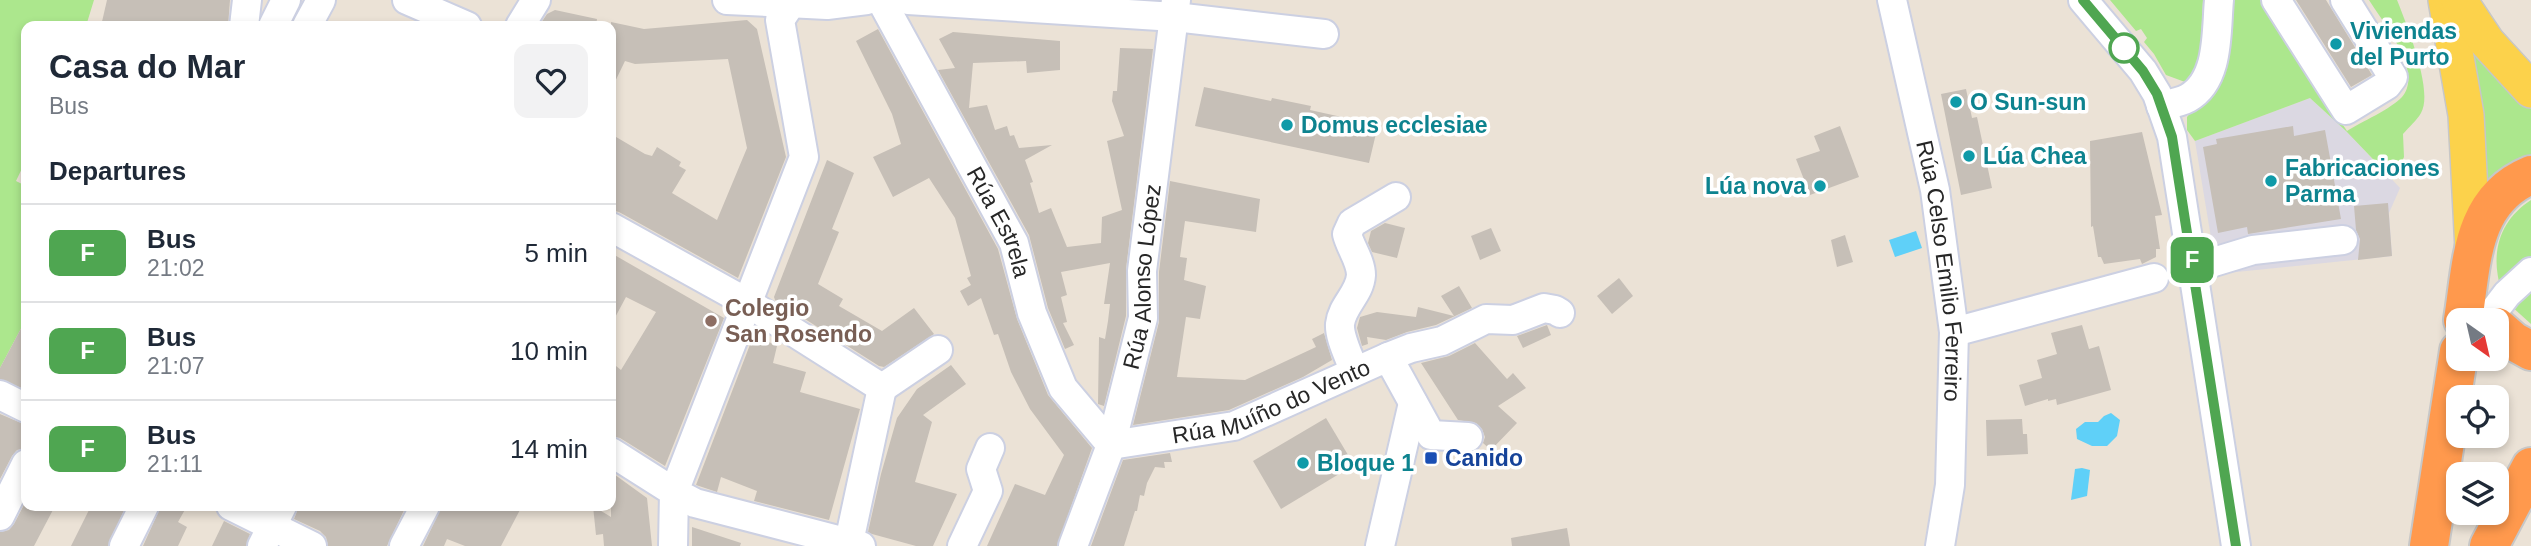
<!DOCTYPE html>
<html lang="en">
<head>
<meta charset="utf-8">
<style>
	:root { --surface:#fff; --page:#f2f2f3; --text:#1f2937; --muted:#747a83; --line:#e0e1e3 }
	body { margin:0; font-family:Helvetica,sans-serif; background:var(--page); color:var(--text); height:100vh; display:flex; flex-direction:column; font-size:26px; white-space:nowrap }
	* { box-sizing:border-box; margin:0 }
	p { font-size:23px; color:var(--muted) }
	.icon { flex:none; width:38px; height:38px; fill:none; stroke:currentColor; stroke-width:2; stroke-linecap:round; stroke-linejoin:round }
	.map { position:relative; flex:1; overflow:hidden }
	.sheet { position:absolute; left:21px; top:21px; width:595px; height:490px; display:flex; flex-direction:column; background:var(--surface); border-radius:14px; box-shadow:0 4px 10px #0003 }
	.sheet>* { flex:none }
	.badge { padding:0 14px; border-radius:10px; font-size:24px; line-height:46px }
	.needle { width:46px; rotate:146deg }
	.buttons { position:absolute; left:2446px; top:308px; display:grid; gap:14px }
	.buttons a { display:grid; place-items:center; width:63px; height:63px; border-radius:14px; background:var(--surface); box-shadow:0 4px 10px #0003; font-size:35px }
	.map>.badge { position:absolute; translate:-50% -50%; box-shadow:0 0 0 4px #fff }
	h2 { padding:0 28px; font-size:26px; line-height:63px }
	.round { display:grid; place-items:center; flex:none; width:74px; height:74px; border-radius:14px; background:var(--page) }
	.headline { display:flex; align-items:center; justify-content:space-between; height:119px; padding:0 28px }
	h1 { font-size:33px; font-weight:800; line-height:52px }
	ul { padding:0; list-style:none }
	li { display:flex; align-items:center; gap:21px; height:98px; padding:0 28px; border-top:2px solid var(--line) }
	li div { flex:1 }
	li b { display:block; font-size:26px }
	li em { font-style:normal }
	li .badge { min-width:77px; font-weight:700; text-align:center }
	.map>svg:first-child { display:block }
	.industrial { fill:#dbd8e2 }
	.green { fill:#ace78d }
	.water { fill:#5fd0f8 }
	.building { fill:#c6bfb7 }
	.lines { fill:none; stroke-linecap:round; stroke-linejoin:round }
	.minor-casing { stroke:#ccd0e2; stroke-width:32 }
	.major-casing { stroke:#c7c7c7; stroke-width:38 }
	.highway-casing { stroke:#c7c7c7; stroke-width:42 }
	.minor { stroke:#fff; stroke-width:28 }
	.major { stroke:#fcd24b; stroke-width:35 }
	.highway { stroke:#ff994d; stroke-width:38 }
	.line-casing { stroke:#fff; stroke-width:16 }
	.line { stroke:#4fa651; stroke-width:10 }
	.culture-dot { fill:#0f9aa8; stroke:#fff; stroke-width:2.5 }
	.stop-dot { fill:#fff; stroke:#4fa651; stroke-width:3.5 }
	.education-dot { fill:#8d6e63; stroke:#fff; stroke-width:2.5 }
	.transit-dot { fill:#1a4fb4; stroke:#fff; stroke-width:2.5 }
	.labels { text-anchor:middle; stroke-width:7; stroke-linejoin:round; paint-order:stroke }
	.culture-label { font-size:23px; font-weight:bold; fill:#0d838f; stroke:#fff; text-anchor:start }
	.street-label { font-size:23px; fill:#272727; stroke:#fff }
	.education-label { font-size:23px; font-weight:bold; fill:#785e54; stroke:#fff; text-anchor:start }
	.transit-label { font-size:23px; font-weight:bold; fill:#164399; stroke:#fff; text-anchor:start }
</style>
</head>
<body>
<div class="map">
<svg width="2531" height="546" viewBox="0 0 2531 546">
	<rect width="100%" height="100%" fill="#ebe2d6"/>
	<path class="industrial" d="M2310,98L2346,131L2400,188L2389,213L2392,256L2217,274L2195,141Z"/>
	<g class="green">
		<path d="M0,0H94L86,26H26V160L16,181L26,186V319L0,368Z"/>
		<path d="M2110,0H2203L2200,61L2185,82L2166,75L2154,54L2144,42L2147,38L2141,29L2136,31Z"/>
		<path d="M2228,0H2260L2347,131C2361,122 2391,109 2402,97C2424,71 2383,23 2369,0H2397C2406,23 2434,91 2421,113C2417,120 2409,127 2403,134L2404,157L2393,180L2346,131L2310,98L2195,141L2187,130V117L2211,89Z"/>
		<path d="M2476,43L2531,102V156L2479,194L2467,62Z"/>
		<path d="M2531,200V259L2501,289C2490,253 2499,221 2531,200Z"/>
		<path d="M2531,286V324L2510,305Z"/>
	</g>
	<g class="water">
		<path d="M1916,231L1922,248L1895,257L1889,240Z"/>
		<path d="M2111,413L2120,420L2117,436L2107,446H2092L2077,439L2076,429L2085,422H2098L2104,416Z"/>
		<path d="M2082,468L2090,470L2087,496L2071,500L2075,469Z"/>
	</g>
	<g class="building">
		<path d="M107,0H230L228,26H101Z"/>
		<path d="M2296,0H2326L2372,75L2351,87Z"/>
		<path d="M555,10L597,19L596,26H539L547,14Z"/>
		<path d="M747,20L757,29L786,157L738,278L619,212L611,210V134L645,154L652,156L657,147L681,162L679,166L686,170L672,193L717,220L747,148L728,59L635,64L625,61L611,90V22L644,29Z"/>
		<path d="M878,29L998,249L1017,319L1048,395L1092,448L1057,546H987L1015,484L1045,495L1064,455L1030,409L1011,372L998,334L994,335L981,298L968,306L960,291L971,285L967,278L971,276L955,218L929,178L893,197L873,157L901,144L892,114L856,41Z"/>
		<path d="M953,32L1060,41V70L1027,73L1026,61L973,63L969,108L987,105L995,130L1007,126L1010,136L1014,135L1019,148L1052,145L1025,160L1033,182L1030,183L1039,213L1051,208L1067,247L1101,243L1102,217L1122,210L1107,141L1124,136L1112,101L1113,91H1117L1120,48L1153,49L1126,269V316L1104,406L1098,404L1099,337L1105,339L1108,321L1110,304H1104L1110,263L1061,272L1067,295L1061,297L1067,322L1063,323L1074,345L1065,349L1048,308L1029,235L938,70L955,68L939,39Z"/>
		<path d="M1204,87L1271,101L1272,98L1311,106L1310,110L1378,125L1369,163L1195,126Z"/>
		<path d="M1966,89L1972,118L1977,117L1992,188L1961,195L1941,94Z"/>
		<path d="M1840,126L1859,177L1810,195L1796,159L1820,151L1814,136Z"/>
		<path d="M2293,126L2294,136L2325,130L2341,219L2248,234L2247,227L2218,233L2203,147L2217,144L2216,139Z"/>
		<path d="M2142,132L2162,215L2155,216L2160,249H2156V257L2142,264L2140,259L2104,264L2101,257H2098L2093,226L2091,227L2090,141Z"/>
		<path d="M827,160L854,173L832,229L839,232L818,284L843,299L839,306L882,331L914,308L934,334L884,367L879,366L775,300L774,297Z"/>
		<path d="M1170,181L1260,199L1256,232L1185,221L1180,257L1187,258L1184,280L1206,286L1200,319L1186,317L1177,377L1245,380L1316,347L1312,339L1324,333L1332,360L1303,377L1229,410L1133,425L1159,322V272Z"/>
		<path d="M2388,203L2392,256L2358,260L2360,239L2356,230L2354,206Z"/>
		<path d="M1385,223L1405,228L1397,258L1372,252L1368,243L1371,231Z"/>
		<path d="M1491,228L1501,251L1480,260L1471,236Z"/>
		<path d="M1845,235L1853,262L1837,267L1831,240Z"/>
		<path d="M611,253L724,318L665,466L620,438L611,436V362L621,370L656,312L626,297L611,325Z"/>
		<path d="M1619,278L1633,296L1612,314L1597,296Z"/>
		<path d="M1459,286L1472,308L1436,325L1407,332L1386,340L1367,337L1368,344L1362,346L1357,328L1360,317L1377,312L1416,317L1418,307L1454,316L1441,296Z"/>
		<path d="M26,319V390L0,379V368Z"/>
		<path d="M1547,325L1551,335L1523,348L1517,336Z"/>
		<path d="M2082,325L2089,349L2099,346L2111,390L2057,405L2056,399L2048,401V399L2025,406L2019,385L2042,378L2037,360L2057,354L2051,333Z"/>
		<path d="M759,337L777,346L773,363L806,372L800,392L860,409L829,520L754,501L757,491L721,477L717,492L696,485L751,342Z"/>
		<path d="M1475,343L1507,379L1513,373L1526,388L1498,406L1517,423L1491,450L1483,443L1485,437L1482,429L1476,423L1458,420L1421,363L1449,356Z"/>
		<path d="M951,365L966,384L923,415L932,422L915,482L957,494L933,546H916L872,534L868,532L881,474L897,418L917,389Z"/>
		<path d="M0,414L26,425V448L17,450L12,456L0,479Z"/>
		<path d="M1326,418L1354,465L1281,509L1253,461Z"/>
		<path d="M2022,419L2023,434H2027L2028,454L1987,456L1986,420Z"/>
		<path d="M1170,453L1172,462H1164L1165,468L1155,467L1147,483L1144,496L1140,495L1137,511H1135L1124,546H1091L1123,460Z"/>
		<path d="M611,472L647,498L652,546H604L603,534L596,535L593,506L611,517Z"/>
		<path d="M26,501V506H55L34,546H0V532L9,530L14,524Z"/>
		<path d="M91,506H126L108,546H71Z"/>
		<path d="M161,506H187L178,522L187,527L178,546H143Z"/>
		<path d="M299,506H406L387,546H328L326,537L320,531L294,519Z"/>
		<path d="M442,506H522L501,546H465L447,539L444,546H423Z"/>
		<path d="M224,521L250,534L246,546H212Z"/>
		<path d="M692,527L741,543L740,546H692Z"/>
		<path d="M1567,528L1570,546H1512L1511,538Z"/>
	</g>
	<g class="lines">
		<defs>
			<g id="minor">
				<path d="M407,0L467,26"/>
				<path d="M727,0L827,5L867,0"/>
				<path id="s1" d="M881,0L1014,243L1032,313L1063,388L1111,445L1234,426L1388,357L1431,435L1468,437"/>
				<path d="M908,0L1175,17L1324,34"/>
				<path id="s2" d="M1892,0L1935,190L1954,332L1950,485L1940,546"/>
				<path d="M2083,0L2143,71L2157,94L2172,137L2236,546"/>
				<path d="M2276,0L2346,110L2387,85L2393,77L2345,0"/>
				<path d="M790,5L780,20L804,157L674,492L695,503L861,546"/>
				<path d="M244,26L247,0"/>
				<path d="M273,26L286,0"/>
				<path d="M307,26L321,0"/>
				<path d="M520,26L536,0"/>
				<path d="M2161,106C2170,104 2181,102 2188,98C2220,80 2216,31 2219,0"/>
				<path d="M611,227L748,303L882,388"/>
				<path d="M2194,268L2253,250L2343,240"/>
				<path d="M2487,320L2507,294L2531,272"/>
				<path d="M1954,332L2154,278"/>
				<path d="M1388,357L1411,348L1442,341L1486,319L1513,320L1544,308L1555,310L1560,313"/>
				<path d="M1354,371C1350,358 1339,338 1340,324C1342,305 1360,294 1361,275C1361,261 1350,247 1347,234L1352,223L1396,197"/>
				<path d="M882,388L938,350"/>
				<path d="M0,395L26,408"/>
				<path d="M611,452L674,492L673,546"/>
				<path d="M231,506L312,546"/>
				<path d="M0,516L26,464"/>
				<path d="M849,542L882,388"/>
				<path d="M124,546L144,506"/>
				<path d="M262,546L282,506"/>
				<path d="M404,546L425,506"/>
				<path d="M962,546L988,491L981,469L990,448"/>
				<path id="s3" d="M1073,546L1111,445L1143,318L1142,271L1176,0"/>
				<path d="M1380,546L1413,403"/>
			</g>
			<g id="major">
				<path d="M2446,0L2466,115L2473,250"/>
				<path d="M2459,0L2487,42L2531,90"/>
			</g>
			<g id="highway">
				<path d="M2463,320C2472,265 2470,200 2531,175"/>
				<path d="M2497,327L2513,341L2531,351"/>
				<path d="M2429,546L2459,351"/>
				<path d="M2489,546L2531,467"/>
			</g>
		</defs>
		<use href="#minor" class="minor-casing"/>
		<use href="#major" class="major-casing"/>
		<use href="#highway" class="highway-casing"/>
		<use href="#minor" class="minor"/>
		<use href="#major" class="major"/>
		<use href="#highway" class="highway"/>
	</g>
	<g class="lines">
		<defs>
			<path id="line" d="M2083,0L2143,71L2157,94L2172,137L2236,546"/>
		</defs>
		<use href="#line" class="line-casing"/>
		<use href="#line" class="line"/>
	</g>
	<g class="culture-dot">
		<circle cx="2336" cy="44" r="7"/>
		<circle cx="1956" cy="102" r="7"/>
		<circle cx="1287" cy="125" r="7"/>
		<circle cx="1969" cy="156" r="7"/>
		<circle cx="2271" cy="181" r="7"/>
		<circle cx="1820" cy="186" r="7"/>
		<circle cx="1303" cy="463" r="7"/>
	</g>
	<circle class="stop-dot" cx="2124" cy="48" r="14"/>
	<circle class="education-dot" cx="711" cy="321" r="7"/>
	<rect class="transit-dot" x="1424" y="451" width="14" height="14" rx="3.5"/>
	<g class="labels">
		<g class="culture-label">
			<text x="2350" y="39">Viviendas<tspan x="2350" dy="26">del Purto</tspan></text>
			<text x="1970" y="110">O Sun-sun</text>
			<text x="1301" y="133">Domus ecclesiae</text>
			<text x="1983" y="164">Lúa Chea</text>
			<text x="2285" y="176">Fabricaciones<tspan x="2285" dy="26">Parma</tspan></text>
			<text x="1806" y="194" text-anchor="end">Lúa nova</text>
			<text x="1317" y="471">Bloque 1</text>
		</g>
		<g class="street-label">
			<text dy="8" stroke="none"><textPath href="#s1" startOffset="252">Rúa Estrela</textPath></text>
			<text dy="8" stroke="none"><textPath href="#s2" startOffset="276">Rúa Celso Emilio Ferreiro</textPath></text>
			<text dy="8" stroke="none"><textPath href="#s3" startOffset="280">Rúa Alonso López</textPath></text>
			<text dy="8" stroke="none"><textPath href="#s1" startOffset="672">Rúa Muíño do Vento</textPath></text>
		</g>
		<g class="education-label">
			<text x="725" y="316">Colegio<tspan x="725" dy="26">San Rosendo</tspan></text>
		</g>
		<g class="transit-label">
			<text x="1445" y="466">Canido</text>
		</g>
	</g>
</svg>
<div class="buttons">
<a><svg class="needle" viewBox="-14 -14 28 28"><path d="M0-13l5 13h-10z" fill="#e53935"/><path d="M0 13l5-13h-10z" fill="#747a83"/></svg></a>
<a><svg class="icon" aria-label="locate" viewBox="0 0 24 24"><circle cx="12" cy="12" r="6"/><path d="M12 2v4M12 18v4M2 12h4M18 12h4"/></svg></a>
<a><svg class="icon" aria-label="layers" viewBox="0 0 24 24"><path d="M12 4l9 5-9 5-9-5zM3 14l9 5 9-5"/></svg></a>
</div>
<b class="badge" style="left:2192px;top:260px;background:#4fa651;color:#fff">F</b>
<section class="sheet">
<div class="headline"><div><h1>Casa do Mar</h1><p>Bus</p></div><a class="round"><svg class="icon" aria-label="heart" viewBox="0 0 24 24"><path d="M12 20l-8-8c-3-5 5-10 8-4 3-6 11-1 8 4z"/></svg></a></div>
<h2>Departures</h2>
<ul>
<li><span class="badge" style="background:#4fa651;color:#fff">F</span><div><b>Bus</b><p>21:02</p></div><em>5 min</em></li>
<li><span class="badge" style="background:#4fa651;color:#fff">F</span><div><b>Bus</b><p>21:07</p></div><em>10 min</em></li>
<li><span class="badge" style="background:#4fa651;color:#fff">F</span><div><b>Bus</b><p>21:11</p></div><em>14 min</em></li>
</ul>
</section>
</div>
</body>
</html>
